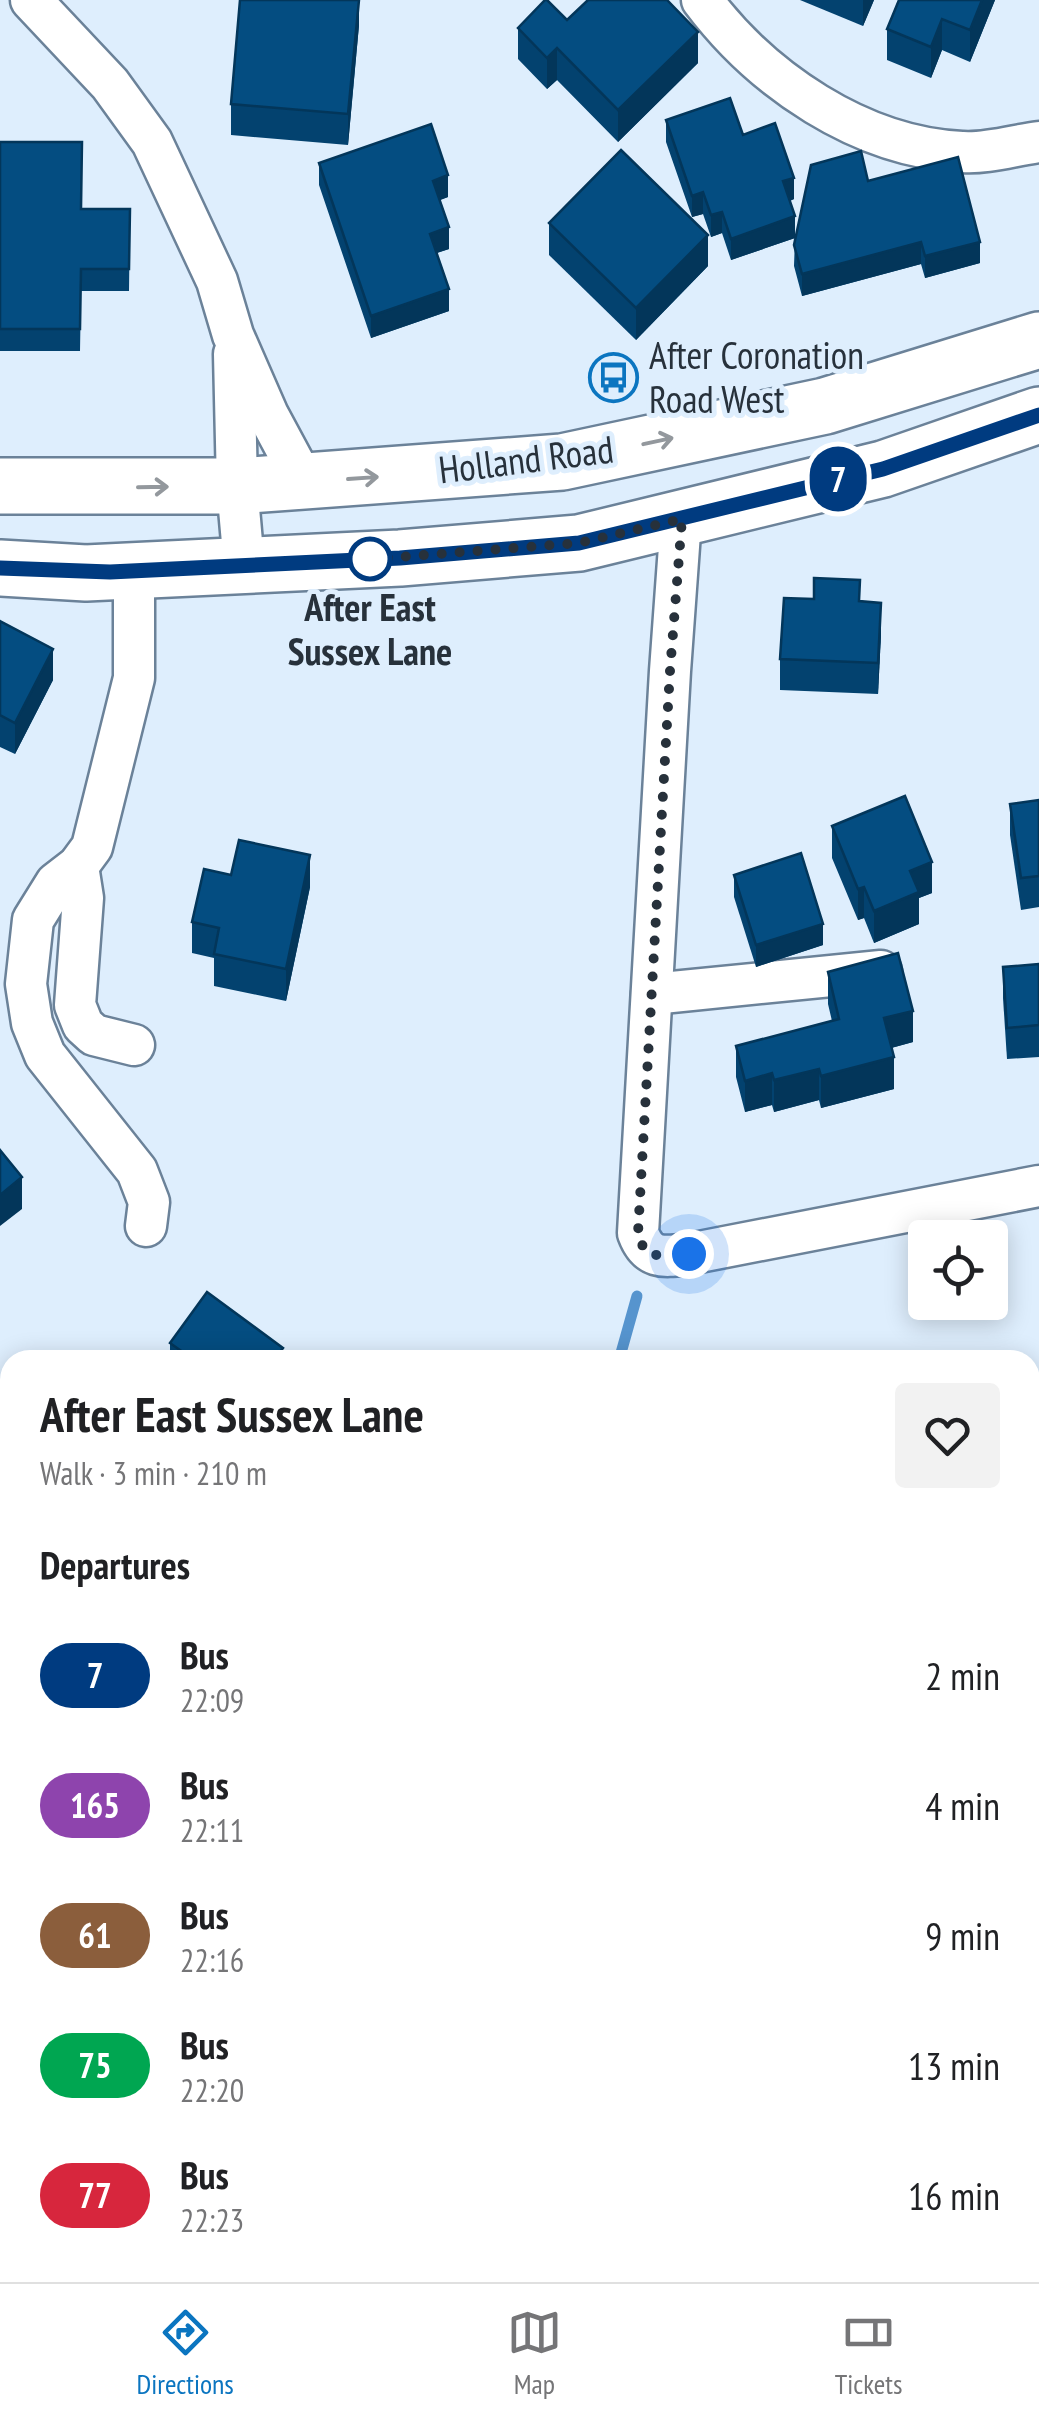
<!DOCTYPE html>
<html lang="en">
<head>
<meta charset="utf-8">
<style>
	:root { --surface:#fff; --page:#f2f2f2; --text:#202124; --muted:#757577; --line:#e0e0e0; --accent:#0b75c0 }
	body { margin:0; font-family:"PT Sans Narrow",sans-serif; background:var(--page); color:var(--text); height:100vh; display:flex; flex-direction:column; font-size:38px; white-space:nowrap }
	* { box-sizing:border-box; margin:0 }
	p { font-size:32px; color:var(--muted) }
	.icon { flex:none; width:55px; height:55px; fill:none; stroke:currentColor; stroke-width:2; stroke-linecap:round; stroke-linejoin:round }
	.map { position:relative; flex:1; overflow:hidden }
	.drawer { position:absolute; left:0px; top:1350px; width:1040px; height:932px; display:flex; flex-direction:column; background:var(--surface); border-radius:30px 30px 0 0; box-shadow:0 5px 25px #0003 }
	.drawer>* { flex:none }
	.badge { padding:0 20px; border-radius:32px; font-size:35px; line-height:65px }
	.tools { position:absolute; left:908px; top:1220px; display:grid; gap:20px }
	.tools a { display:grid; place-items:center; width:100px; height:100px; border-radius:10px; background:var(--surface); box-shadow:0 5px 25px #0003; font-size:50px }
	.you { position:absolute; width:50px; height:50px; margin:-25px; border:8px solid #fff; border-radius:50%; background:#1a73e8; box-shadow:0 0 0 15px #1a73e833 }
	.map>.badge { position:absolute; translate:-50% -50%; box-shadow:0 0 0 5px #fff }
	h2 { padding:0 40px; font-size:38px; line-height:90px }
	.round { display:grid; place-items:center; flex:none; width:105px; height:105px; border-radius:10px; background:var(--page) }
	.head { display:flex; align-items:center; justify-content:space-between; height:170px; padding:0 40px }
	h1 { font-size:48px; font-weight:700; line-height:75px }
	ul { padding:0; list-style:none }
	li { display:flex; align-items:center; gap:30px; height:130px; padding:0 40px }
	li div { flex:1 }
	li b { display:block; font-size:38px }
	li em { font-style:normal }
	li .badge { min-width:110px; font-weight:700; text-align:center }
	.menu { display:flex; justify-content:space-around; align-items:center; height:140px; border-top:2px solid var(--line); background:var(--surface); font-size:28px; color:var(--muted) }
	.menu a { display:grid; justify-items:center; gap:5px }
	.menu .on { color:var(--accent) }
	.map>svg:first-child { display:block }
	.green { fill:#93c4f4 }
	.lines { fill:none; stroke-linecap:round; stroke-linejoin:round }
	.stream { stroke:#5694ce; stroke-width:11 }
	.street-casing { stroke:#6b8299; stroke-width:45 }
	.primary-casing { stroke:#6b8299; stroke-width:60 }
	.street { stroke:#fff; stroke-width:40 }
	.primary { stroke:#fff; stroke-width:55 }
	.wall { fill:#03426f }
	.shaded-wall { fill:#03365a }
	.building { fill:#044d81; stroke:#03365a; stroke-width:2.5 }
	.oneway { stroke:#93989d }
	.line-casing { stroke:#fff; stroke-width:22 }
	.line { stroke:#003b80; stroke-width:15 }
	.walk { stroke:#27313b; stroke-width:10; stroke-dasharray:0 18 }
	.stop-dot { fill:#fff; stroke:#003b80; stroke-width:5 }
	.labels { text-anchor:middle; stroke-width:10; stroke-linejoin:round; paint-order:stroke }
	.poi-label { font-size:38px; fill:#27313b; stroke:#deeefd; text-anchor:start }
	.street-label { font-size:38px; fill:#27313b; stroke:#deeefd }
	.stop-label { font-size:38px; font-weight:bold; fill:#27313b; stroke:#deeefd }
</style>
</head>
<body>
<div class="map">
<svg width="1039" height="2282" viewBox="0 0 1039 2282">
	<rect width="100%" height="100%" fill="#deeefd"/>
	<g class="green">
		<path d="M1039,1688V1852L1030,1847V1702Z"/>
		<path d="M10,1739V2096L0,2112V1741Z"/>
	</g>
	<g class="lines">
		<path class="stream" d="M619,1360L637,1296"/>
		<defs>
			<g id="street">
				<path d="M31,0L110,84L152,142L217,281L233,335L268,415L304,482"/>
				<path d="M702,0C762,80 860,147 962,152C987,154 1015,145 1039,142"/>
				<path d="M234,354L237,486L244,565"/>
				<path d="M681,519L670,671L638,1233C648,1260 663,1257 689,1254L1039,1186"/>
				<path d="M134,571V678L92,847L78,866L56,883L33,920L26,984L32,1023L45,1055L137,1171L149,1202L146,1226"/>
				<path d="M78,866L83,898L75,1005L83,1025L94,1035L134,1045"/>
				<path d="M652,994L881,971"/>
			</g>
			<g id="primary">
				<path d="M0,486H237L562,462L825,406L1039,340"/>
				<path d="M0,568L86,573L400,558L579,543L883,469L1039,415"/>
			</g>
		</defs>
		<use href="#street" class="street-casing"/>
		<use href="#primary" class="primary-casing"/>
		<use href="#street" class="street"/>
		<use href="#primary" class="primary"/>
	</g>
	<g class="wall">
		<path d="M800,0H874L863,26Z"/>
		<path d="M899,0H995L970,62L942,50L931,78L887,60V29Z"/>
		<path d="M567,20L698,63L618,142L557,80L547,89L518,59V28Z"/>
		<path d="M359,25L348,145L231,135V104Z"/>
		<path d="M666,120L743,135L794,199L790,201L795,237L868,181L980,263L925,278L921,264L802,296L794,266L795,238L731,260L722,233L711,237L703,214L692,217L666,142Z"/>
		<path d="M0,142L81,209H130L129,291H81L80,351H0Z"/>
		<path d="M319,163L448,197L439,200L449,249L437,253L449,311L371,338L319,185Z"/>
		<path d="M549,223L708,266L636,340L549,255Z"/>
		<path d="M860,601L881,634L878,694L780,690V659Z"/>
		<path d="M0,621L53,680L15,754L0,747Z"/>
		<path d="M1039,800V907L1021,910L1010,835V804Z"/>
		<path d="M832,826L932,893L919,898V924L874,943L864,918L858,920L832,858Z"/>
		<path d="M231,875L310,887L286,1001L214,986V958L192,953V922Z"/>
		<path d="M734,875L823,945L756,967L734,897Z"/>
		<path d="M1039,964V1057L1007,1059L1003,998V967Z"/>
		<path d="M828,972L913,1042L891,1048L894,1089L821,1108L819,1100L774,1112L772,1105L745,1112L736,1077V1046L832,1021L828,1004Z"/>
		<path d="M170,1343L283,1360H170Z"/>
		<path d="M1039,2027V2220L1030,2221V2028Z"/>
		<path d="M10,2137V2272H55L50,2282H0V2161L4,2164V2147Z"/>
		<path d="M90,2272H467V2282H97L90,2277Z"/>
		<path d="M609,2272H739L733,2282H609Z"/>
	</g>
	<g class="shaded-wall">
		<path d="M359,0V25L348,145V114Z"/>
		<path d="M863,0H874L863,26Z"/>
		<path d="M982,0H995L970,62V30Z"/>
		<path d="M942,19V50L931,78V47Z"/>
		<path d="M698,32V63L618,142V110Z"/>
		<path d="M557,48V80L547,89V58Z"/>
		<path d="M448,175V197L433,203V181Z"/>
		<path d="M794,178V199L783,203V181Z"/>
		<path d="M703,192V214L692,217V196Z"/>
		<path d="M722,212V233L711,237V215Z"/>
		<path d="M795,216V238L731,260V239Z"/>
		<path d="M449,227V249L430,255V234Z"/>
		<path d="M708,235V266L636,340V308Z"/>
		<path d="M921,242V264L802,296V274Z"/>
		<path d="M980,242V263L925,278V256Z"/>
		<path d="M449,289V311L371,338V316Z"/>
		<path d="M881,603V634L878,694V663Z"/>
		<path d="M53,649V680L15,754V723Z"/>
		<path d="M310,855V887L286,1001V969Z"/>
		<path d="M932,862V893L919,898V924L874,943V911L910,871Z"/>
		<path d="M864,887V918L858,920V889Z"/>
		<path d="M823,924V945L756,967V945Z"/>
		<path d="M913,1011V1042L884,1050V1018Z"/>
		<path d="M894,1057V1089L821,1108V1076Z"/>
		<path d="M819,1069V1100L774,1112V1080Z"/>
		<path d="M772,1073V1105L745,1112V1081Z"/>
		<path d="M22,1177V1209L0,1226V1195Z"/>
		<path d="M283,1348V1360H274Z"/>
		<path d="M27,2272H55L50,2282H27Z"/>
		<path d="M424,2272H434V2282H423Z"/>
		<rect x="441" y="2272" width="9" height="10"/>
		<rect x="458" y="2272" width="9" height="10"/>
		<path d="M698,2272H739L733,2282H692Z"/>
	</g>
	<g class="building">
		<path d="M240,0H359L348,114L231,104Z"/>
		<path d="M545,0H547L567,20L588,0H667L698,32L618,110L557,48L547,58L518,28Z"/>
		<path d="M899,0H982L970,30L942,19L931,47L887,29Z"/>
		<path d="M730,98L743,135L775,123L794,178L783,181L795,216L731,239L722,212L711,215L703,192L692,196L666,120Z"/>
		<path d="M431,124L448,175L433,181L449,227L430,234L449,289L371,316L319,163Z"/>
		<path d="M0,142H82L81,209H130L129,269H81L80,329H0Z"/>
		<path d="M621,150L708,235L636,308L549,223Z"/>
		<path d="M861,151L868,181L958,157L980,242L925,256L921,242L802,274L794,245L811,165Z"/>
		<path d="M814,578L860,580L859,601L881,603L878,663L780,659L784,598L814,599Z"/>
		<path d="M0,621L53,649L15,723L0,715Z"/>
		<path d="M905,796L932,862L910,871L919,892L874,911L864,887L858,889L832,826Z"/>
		<path d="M1039,800V876L1021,878L1010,804Z"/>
		<path d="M239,840L310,855L286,969L214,954L219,928L192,922L204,869L231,875Z"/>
		<path d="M801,853L823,924L756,945L734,875Z"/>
		<path d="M898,953L913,1011L884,1018L894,1057L821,1076L819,1069L774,1080L772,1073L745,1081L736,1046L839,1019L828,972Z"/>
		<path d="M1039,964V1025L1007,1028L1003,967Z"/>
		<path d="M0,1150L22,1177L0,1195Z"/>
		<path d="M207,1292L283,1348L274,1360H194L170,1343Z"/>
		<path d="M1039,2027V2181H1030V2028Z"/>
		<path d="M10,2137V2151L4,2147Z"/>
		<path d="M0,2161L10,2167V2242L0,2236Z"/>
		<path d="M117,2272H342L336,2282H122L125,2277Z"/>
		<path d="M345,2272H424L431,2278L429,2282H339Z"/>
		<path d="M609,2272H698L692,2282H615L617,2278Z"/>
	</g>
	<defs><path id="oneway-shaft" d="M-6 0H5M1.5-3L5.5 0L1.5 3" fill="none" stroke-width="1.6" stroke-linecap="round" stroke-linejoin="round" transform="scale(2.5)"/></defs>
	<g class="oneway">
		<use href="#oneway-shaft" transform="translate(658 441) rotate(-12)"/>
		<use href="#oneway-shaft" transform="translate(363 478) rotate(-4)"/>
		<use href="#oneway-shaft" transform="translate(153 487) rotate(-1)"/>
	</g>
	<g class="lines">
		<defs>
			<path id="line" d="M0,568L110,572L400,558L579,543L883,469L1039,415"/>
		</defs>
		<use href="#line" class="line-casing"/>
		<use href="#line" class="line"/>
		<path class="walk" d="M370,559L361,560L579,543L682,519L670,671L638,1233L643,1247L652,1255L689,1254"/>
	</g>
	<defs>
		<symbol id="bus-ring" viewBox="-11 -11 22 22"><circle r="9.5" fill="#deeefd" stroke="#0b75c0" stroke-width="1.5"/><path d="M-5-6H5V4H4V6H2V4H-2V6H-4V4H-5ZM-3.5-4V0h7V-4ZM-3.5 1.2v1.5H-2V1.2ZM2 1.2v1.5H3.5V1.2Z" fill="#0b75c0"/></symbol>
	</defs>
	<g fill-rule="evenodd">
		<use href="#bus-ring" x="586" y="350" width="55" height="55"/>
	</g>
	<circle class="stop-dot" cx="370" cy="559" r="20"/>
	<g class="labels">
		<g class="poi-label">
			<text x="649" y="369">After Coronation<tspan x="649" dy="44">Road West</tspan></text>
		</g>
		<g class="street-label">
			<text transform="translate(526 460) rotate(-7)" y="13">Holland Road</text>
		</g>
		<g class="stop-label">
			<text x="370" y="621">After East<tspan x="370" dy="44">Sussex Lane</tspan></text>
		</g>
	</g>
</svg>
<div class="tools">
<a><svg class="icon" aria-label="locate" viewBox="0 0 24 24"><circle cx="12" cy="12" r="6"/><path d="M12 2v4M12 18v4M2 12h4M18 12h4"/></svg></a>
</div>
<div class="you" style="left:689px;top:1254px"></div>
<b class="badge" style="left:838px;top:479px;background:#003b80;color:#fff">7</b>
<section class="drawer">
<div class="head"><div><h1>After East Sussex Lane</h1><p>Walk · 3 min · 210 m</p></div><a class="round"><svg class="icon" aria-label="heart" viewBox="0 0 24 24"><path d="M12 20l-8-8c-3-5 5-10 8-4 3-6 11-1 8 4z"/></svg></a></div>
<h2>Departures</h2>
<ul>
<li><span class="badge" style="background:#003b80;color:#fff">7</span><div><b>Bus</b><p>22:09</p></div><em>2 min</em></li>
<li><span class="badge" style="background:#8e44ad;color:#fff">165</span><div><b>Bus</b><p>22:11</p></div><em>4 min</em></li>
<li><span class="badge" style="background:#8b5e3c;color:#fff">61</span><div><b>Bus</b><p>22:16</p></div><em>9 min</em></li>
<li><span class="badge" style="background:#00a651;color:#fff">75</span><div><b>Bus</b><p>22:20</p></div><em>13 min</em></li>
<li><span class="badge" style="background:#d7263d;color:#fff">77</span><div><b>Bus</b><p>22:23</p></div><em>16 min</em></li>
</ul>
</section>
</div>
<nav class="menu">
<a class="on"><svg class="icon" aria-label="directions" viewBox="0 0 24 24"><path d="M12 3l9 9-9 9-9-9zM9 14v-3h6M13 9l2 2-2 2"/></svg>Directions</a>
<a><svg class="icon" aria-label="map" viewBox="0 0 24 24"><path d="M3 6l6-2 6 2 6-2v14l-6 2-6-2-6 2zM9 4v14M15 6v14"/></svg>Map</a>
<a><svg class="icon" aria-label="tickets" viewBox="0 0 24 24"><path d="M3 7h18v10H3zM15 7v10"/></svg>Tickets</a>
</nav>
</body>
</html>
